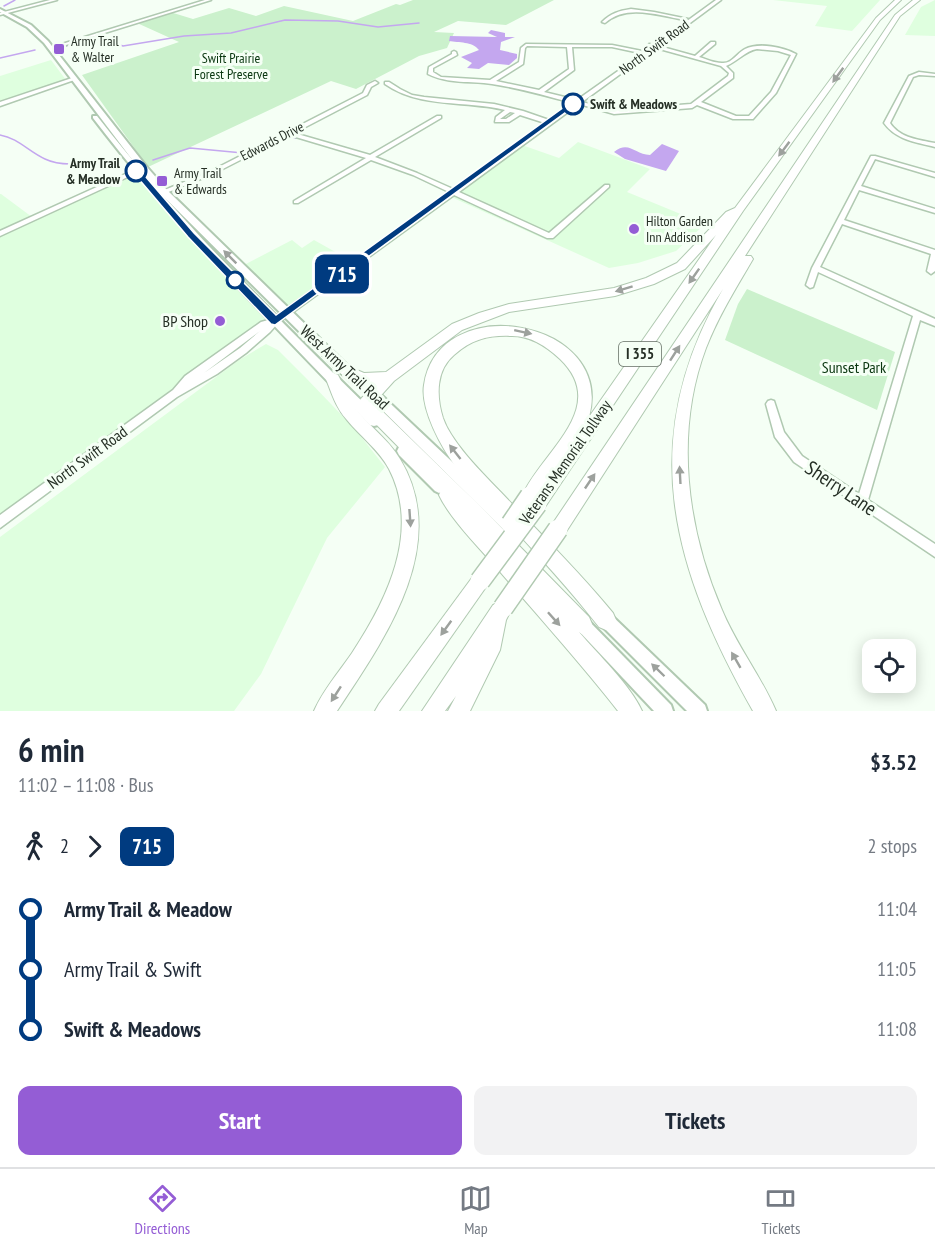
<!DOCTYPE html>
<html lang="en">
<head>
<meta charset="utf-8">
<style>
	:root { --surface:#fff; --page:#f2f2f3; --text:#1f2937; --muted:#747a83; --line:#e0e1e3; --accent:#945dd5 }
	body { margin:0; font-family:"PT Sans Narrow",sans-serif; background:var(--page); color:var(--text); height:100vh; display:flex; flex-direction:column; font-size:22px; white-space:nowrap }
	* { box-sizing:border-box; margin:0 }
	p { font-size:20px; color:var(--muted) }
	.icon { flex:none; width:33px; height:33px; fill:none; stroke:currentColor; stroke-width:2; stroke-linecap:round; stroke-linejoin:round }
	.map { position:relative; height:711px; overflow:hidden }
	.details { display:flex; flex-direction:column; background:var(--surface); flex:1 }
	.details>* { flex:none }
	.badge { padding:0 12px; border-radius:9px; font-size:21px; line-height:39px }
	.controls { position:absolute; left:862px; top:639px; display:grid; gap:12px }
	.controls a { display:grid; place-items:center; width:54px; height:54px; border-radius:12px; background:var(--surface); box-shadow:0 3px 15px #0003; font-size:30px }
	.map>.badge { position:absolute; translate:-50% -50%; box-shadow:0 0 0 3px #fff }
	.legs { display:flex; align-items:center; gap:9px; height:66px; padding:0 18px; font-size:20px }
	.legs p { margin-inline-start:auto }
	.overview { display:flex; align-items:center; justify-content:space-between; height:102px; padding:0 18px }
	h1 { font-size:33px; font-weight:600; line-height:45px }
	.primary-button { display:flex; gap:12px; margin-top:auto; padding:12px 18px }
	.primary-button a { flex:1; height:69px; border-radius:12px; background:var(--accent); color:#fff; font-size:24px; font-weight:600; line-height:69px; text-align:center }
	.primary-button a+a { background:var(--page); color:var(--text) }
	ul { padding:0 18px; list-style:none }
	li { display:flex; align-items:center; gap:21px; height:60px; font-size:22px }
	li i { display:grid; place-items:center; width:9px; height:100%; margin:0 8px; background:currentColor }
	li i::after { content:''; width:15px; height:15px; margin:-8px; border:4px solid; border-radius:50%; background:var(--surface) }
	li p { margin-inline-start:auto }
	li:first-child i { background:linear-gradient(#0000 50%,currentColor 0) }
	li:last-child i { background:linear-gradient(currentColor 50%,#0000 0) }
	.dock { display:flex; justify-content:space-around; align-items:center; height:84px; border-top:2px solid var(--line); background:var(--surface); font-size:16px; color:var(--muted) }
	.dock a { display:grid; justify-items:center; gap:3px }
	.dock .on { color:var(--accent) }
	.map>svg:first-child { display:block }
	.built { fill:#dfffdf }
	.green { fill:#cbf1cc }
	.water { fill:#c4a7ef }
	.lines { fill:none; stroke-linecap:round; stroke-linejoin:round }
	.stream { stroke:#c4a7ef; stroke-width:1.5 }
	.minor-casing { stroke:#b0c9b1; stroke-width:3 }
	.major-casing { stroke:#b0c9b1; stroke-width:4 }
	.highway-casing { stroke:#b0c9b1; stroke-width:2 }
	.minor { fill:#fff; fill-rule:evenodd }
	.major { fill:#fff; fill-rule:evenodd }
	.highway { fill:#fff; fill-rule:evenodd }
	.highway-bridge-casing { stroke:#b0c9b1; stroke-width:22; stroke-linecap:butt }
	.highway-bridge { stroke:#fff; stroke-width:19 }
	.oneway { fill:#9da19d }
	.line-1 { fill:#003b80; stroke:#fff; stroke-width:1.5 }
	.poi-dot { fill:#945dd5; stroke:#f5fff5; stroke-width:2 }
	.stop-1-dot { fill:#fff; stroke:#003b80; stroke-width:3 }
	.labels { text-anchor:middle; stroke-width:6; stroke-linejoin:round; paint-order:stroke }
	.far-poi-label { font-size:14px; fill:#252f25; stroke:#f5fff5; text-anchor:start }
	.far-street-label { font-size:14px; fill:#252f25; stroke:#f5fff5 }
	.far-park-label { font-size:14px; fill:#09360f; stroke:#f5fff5 }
	.far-stop-label { font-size:14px; font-weight:bold; fill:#252f25; stroke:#f5fff5; text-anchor:start }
	.shield { fill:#f5fff5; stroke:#636d63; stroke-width:1.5 }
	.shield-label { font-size:15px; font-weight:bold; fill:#252f25 }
	.poi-label { font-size:16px; fill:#252f25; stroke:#f5fff5; text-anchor:end }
	.street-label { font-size:16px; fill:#252f25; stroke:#f5fff5 }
	.park-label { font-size:16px; fill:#09360f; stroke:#f5fff5 }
	.near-street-label { font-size:20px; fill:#252f25; stroke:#f5fff5 }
</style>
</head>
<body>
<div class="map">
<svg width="935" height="711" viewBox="0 0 935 711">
	<rect width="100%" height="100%" fill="#f5fff5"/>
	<g class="built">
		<path d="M773,0H880L852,31L815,26L827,6Z"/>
		<path d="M935,0V36L905,35L921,7Z"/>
		<path d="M51,60L66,80L0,103V76Z"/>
		<path d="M578,142L650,169L627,192L705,224L676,251L638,263L609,268L449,196L519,144L559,158Z"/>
		<path d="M134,172L182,228L272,321L0,518V235Z"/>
		<path d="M0,194H1L32,217L0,232Z"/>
		<path d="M292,240L302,248L314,240L355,263L288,310L242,266Z"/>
		<path d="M266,344L278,350L306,378L355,429L385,467L327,538L261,674L234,711H0V537L239,360Z"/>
	</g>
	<g class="green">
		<path d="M413,0H554L506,25L458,21L434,32L454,33L447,48L419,56L356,89L331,81L148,167L82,75L179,42L137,23L170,12L193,19L229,8L256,16L284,6L353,21L396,4L400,5Z"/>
		<path d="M747,289L895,352L877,410L725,340L738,304Z"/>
	</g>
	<g class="water">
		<path d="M491,30L505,33V37H515L501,42L500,50L517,54V58L509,65L488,63L479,69L467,68L472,63L461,57L479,50C472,41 459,43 449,41L450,36L497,37L488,33Z"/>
		<path d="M662,144L679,151L666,171L625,159L614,152C629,140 635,155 650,155Z"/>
	</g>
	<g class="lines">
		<g class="stream">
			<path d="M4,6L15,0"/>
			<path d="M60,48L95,36L123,46L184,36L231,33L285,20L338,21L378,27L419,23"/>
			<path d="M0,58L35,50"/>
			<path d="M0,135C18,138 29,152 45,159C66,169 93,161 115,159"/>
			<path d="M283,138H299"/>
			<path d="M153,160L190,148L243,153"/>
		</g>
		<defs>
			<g id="minor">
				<path d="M50,0H57L0,15V13Z"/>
				<path d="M205,0H211L53,49L49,48Z"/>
				<path d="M716,0H721L659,46L695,56L711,42H715V44L699,57C706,59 714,63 722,63C732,64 737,53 745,49C759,42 783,47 796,54L776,93L753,119H733L697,105L692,108L614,114L579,104L459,192L549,233L605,185H609V187L553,238H547L454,195L278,323L270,332L246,353L217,374L177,397L0,528V515L173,390L185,376L261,322L272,319L449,192L413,175L371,160L298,203H294V201L366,158L289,135L213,174L166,193H162V191L209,172L363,93L367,85L375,81L378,83L371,87L367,95L294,133L370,155L437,116H441V118L375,157L417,173L453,189L545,123L520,115L509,122H495L496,117L505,110C465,100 421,109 385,84V82H389L400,89L412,95L424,97L494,104L523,111L549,120L573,103C546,96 519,88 492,84C471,81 448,84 428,74L429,67L452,54V52L454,51L456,52L457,55L433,68V72L441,77L490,80L519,62L521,48L526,44L612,45L642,51L640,53L612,47H572L574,70L544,92L577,100L652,47L649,46V44L654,45ZM527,46L567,47L569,69L539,90L496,81L523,64L525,48ZM656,48L721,66L729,73L728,76L691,104L614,110L582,102ZM757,49L778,51L791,55L771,92L749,116H736L701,102L733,78V73L726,66C738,61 745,51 757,49ZM510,112L515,113L506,119H500ZM260,331L240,348L204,373Z"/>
				<path d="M631,9L654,12L688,19L686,20C660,16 627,3 605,23L602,22C611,13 619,11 631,9Z"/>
				<path d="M919,72L935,74V76L919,75L913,77L890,123C900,138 919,140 935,143V147C916,142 896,140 884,123L909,76Z"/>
				<path d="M72,78L77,79L0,106V102Z"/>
				<path d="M871,156H875L935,173V177L875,159L861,186L935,209V213L859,190L844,220L935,250V271L931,274L927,271L931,254L842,224L820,267L935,319V326L920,320L868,500L935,544V557L794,462L775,437L766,404L768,401L771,400L774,401L784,432L802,456L859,494L913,316L818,272L813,287L810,288L806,285L812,268Z"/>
				<path d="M143,166L145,167V169L0,236V231Z"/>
			</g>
			<g id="major">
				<path d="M0,9L31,25L48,41L146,166L167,190L349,367L376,390L517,523L519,528L517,533L512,535L507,533L368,396L341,373L161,194L140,170L44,43L27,27L0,12Z"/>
				<path d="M93,116H97C182,225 280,320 378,417L380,421L378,425L374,426L370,425C274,326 177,228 93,118Z"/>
				<path d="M403,446L407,447L443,483L445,487L443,491L439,493L435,491L399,455L397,451L399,447Z"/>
				<path d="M603,610L608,612L705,705L707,711H687L598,622L596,617L598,612Z"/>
				<path d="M580,615L585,617L671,705L673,711H654L575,627L573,622L575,617Z"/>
			</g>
			<g id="highway">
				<path d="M895,0H901L880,20L743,211L543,510L537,512L531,510L529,503L524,502L522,496C541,452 611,408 560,359C546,346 531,336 512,336C489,335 472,339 454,355C436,370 436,396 443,418C453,447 493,483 514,506C548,541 582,575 613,613L616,620L613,627L606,630L599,627C568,587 534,551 500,514C486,499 470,484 457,468C442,449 420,409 424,385C438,288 616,319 589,417L716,235L685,269L654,284L615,296L509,312L462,330L394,381L375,402L376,405L479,505L589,617L592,624L589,631L582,634L579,632C597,653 631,686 642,711H618C579,661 537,615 496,567C479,548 449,517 439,495L441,490L364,412L360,400L374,384C361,385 346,381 338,370L340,366L345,365L364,373L386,372L452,324L479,313L509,304L614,288L646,278L677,263L726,212L735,208L876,18Z"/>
				<path d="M913,0H920L900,16L745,256H751L753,259C736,288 718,317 706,348C674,433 687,529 722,610C737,646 761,676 776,711H753C672,568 635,440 723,289L564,535L558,538L552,535L549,529L895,15Z"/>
				<path d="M333,373L338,375C343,384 345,395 352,404C366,424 388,438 400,459C452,545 384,640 337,711H314C323,690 339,672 352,653C387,600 421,531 389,469C379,450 360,436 347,420C336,408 332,394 326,379L328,375Z"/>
				<path d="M480,572L486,575L489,581L486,587L399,711H375L379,704L474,575Z"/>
				<path d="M500,602L507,605L510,612L506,620L500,650L470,711H448L456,696L445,711H422L493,605Z"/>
			</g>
		</defs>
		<use href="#minor" class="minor-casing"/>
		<use href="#major" class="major-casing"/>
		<use href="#highway" class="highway-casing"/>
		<use href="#minor" class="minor"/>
		<use href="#major" class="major"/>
		<use href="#highway" class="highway"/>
		<defs>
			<g id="highway-bridge">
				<path d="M511,524L530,496"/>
				<path d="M480,581L537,504"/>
				<path d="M503,608L558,529"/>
			</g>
		</defs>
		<use href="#highway-bridge" class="highway-bridge-casing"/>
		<use href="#highway-bridge" class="highway-bridge"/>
	</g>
	<defs><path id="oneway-solid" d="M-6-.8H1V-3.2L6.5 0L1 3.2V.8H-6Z" transform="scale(1.5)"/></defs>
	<g class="oneway">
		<use href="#oneway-solid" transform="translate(838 75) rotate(126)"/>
		<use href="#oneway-solid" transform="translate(784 149) rotate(127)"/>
		<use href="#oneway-solid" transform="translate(230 257) rotate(-135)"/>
		<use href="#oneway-solid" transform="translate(694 276) rotate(125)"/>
		<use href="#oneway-solid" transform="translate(624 289) rotate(163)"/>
		<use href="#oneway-solid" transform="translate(523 332) rotate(12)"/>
		<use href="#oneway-solid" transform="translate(675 353) rotate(-57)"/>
		<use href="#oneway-solid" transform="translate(455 452) rotate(-128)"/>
		<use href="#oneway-solid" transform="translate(680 475) rotate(-93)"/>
		<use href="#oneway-solid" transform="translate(590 481) rotate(-56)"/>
		<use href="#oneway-solid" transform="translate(410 518) rotate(86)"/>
		<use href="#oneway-solid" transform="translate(554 619) rotate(48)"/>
		<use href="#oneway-solid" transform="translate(446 628) rotate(126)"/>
		<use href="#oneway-solid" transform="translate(736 660) rotate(-120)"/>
		<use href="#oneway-solid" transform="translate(658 670) rotate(-136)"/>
		<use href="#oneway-solid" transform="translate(336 694) rotate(123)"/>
	</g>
	<path class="line-1" d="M571,102L577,104L275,325L271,324L188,237L132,171L139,169L194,233L276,315Z"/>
	<g class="poi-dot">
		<rect x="53" y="43" width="12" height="12" rx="3"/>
		<rect x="156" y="175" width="12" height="12" rx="3"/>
		<circle cx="634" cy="229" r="6"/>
		<circle cx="220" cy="321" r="6"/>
	</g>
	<g class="stop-1-dot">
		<circle cx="573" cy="104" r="10"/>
		<circle cx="136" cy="171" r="10"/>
		<circle cx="235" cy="280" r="8"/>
	</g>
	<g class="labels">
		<g class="far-poi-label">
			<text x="71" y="46">Army Trail<tspan x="71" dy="16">&amp; Walter</tspan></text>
			<text x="174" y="178">Army Trail<tspan x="174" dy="16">&amp; Edwards</tspan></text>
			<text x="646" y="226">Hilton Garden<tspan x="646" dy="16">Inn Addison</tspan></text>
		</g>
		<g class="far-street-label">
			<text transform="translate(654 47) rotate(-36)" y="5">North Swift Road</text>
			<text transform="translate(272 141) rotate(-27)" y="5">Edwards Drive</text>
		</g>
		<g class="far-park-label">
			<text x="231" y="63">Swift Prairie<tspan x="231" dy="16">Forest Preserve</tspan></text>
		</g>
		<g class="far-stop-label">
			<text x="590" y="109">Swift &amp; Meadows</text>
			<text x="120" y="168" text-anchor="end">Army Trail<tspan x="120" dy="16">&amp; Meadow</tspan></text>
		</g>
		<rect class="shield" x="619" y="342" width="42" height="24" rx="4.5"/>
		<g class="shield-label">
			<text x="640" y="359">I 355</text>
		</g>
		<g class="poi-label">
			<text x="208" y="327">BP Shop</text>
		</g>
		<g class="street-label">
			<text transform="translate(345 367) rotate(43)" y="6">West Army Trail Road</text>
			<text transform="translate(87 457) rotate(-36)" y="6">North Swift Road</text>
			<text transform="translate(565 462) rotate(-55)" y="6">Veterans Memorial Tollway</text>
		</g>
		<g class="park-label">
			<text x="854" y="373">Sunset Park</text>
		</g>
		<g class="near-street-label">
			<text transform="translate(841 488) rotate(34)" y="7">Sherry Lane</text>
		</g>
	</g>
</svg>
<div class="controls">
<a><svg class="icon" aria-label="locate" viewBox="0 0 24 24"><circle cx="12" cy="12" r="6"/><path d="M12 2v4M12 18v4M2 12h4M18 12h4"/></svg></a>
</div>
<b class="badge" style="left:342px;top:274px;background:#003b80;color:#fff">715</b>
</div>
<section class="details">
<div class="overview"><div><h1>6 min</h1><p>11:02 – 11:08 · Bus</p></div><b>$3.52</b></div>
<div class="legs"><svg class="icon" aria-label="walk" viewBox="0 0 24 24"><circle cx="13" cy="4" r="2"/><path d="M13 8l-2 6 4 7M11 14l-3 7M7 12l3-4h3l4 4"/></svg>2<svg class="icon" aria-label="forward" viewBox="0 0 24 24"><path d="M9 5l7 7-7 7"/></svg><b class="badge" style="background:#003b80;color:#fff">715</b><p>2 stops</p></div>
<ul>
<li><i style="color:#003b80"></i><b>Army Trail &amp; Meadow</b><p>11:04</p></li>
<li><i style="color:#003b80"></i><span>Army Trail &amp; Swift</span><p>11:05</p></li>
<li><i style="color:#003b80"></i><b>Swift &amp; Meadows</b><p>11:08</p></li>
</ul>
<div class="primary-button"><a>Start</a><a>Tickets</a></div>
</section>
<nav class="dock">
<a class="on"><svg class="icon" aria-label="directions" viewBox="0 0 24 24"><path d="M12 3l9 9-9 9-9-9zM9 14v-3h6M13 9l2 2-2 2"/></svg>Directions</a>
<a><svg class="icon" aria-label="map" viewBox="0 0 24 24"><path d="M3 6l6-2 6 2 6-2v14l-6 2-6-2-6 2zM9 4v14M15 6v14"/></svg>Map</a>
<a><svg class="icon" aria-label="tickets" viewBox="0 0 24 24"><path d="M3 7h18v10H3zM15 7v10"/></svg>Tickets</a>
</nav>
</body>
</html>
